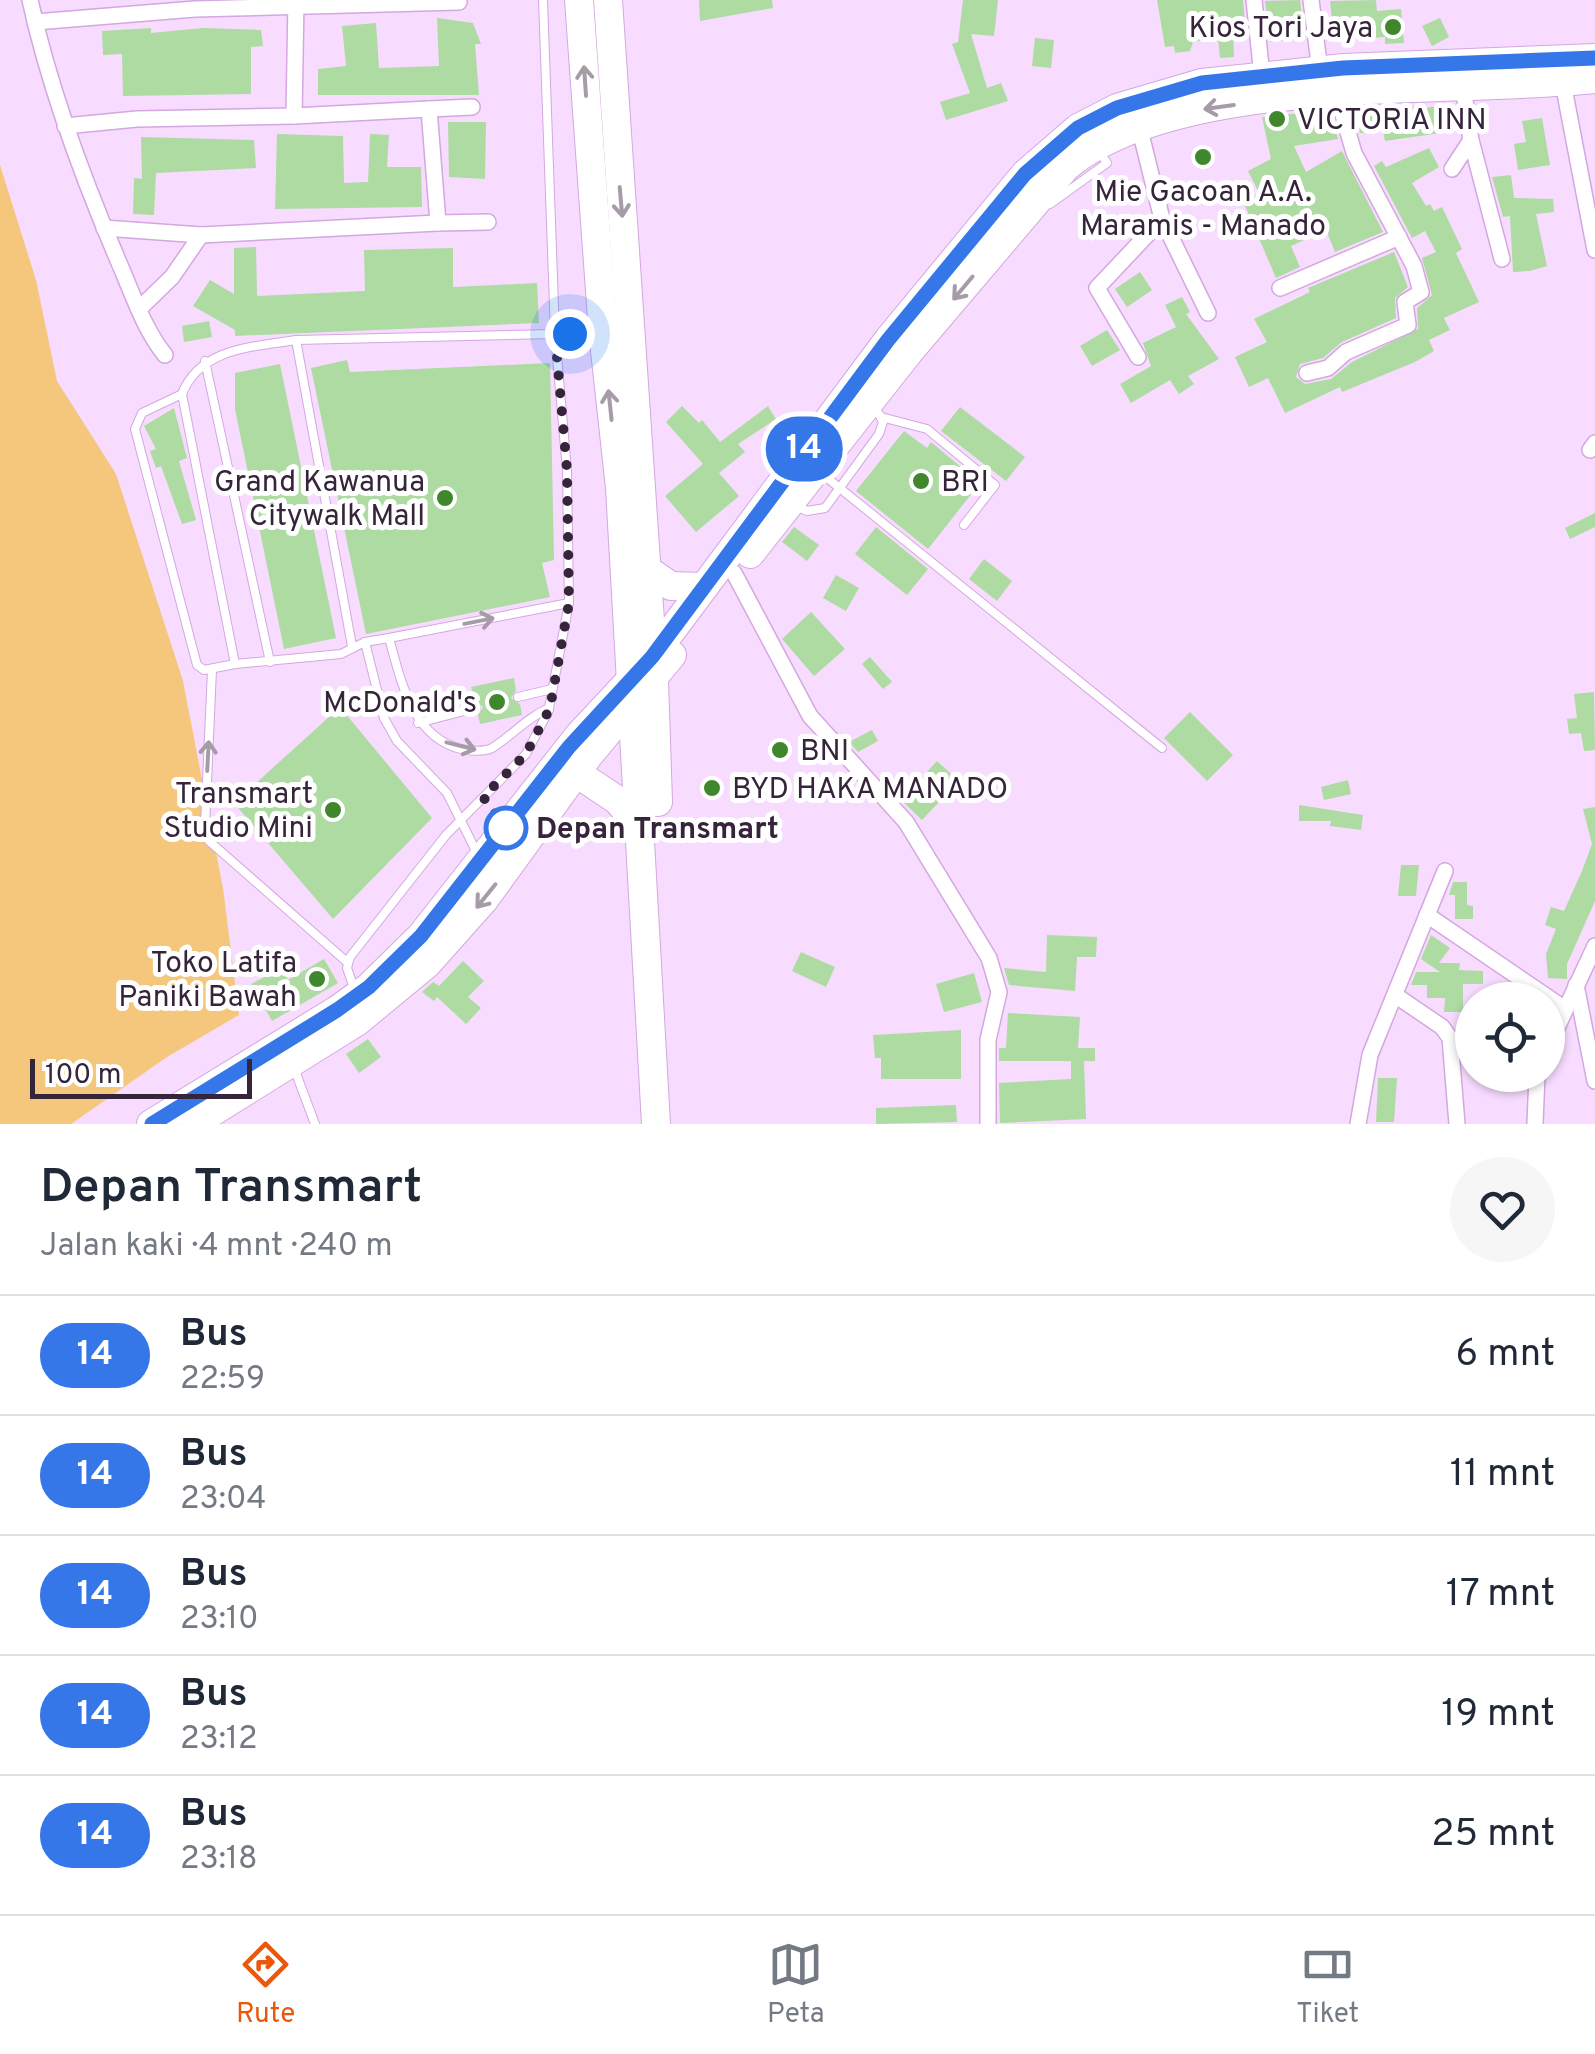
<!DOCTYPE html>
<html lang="id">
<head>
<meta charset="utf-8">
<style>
	:root { --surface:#fff; --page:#f6f6f7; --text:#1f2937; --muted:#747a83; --line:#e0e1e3; --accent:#ea580c }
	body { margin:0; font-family:Overpass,sans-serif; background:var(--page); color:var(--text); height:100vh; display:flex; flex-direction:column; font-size:38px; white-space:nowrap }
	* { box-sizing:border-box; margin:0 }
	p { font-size:32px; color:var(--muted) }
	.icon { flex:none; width:55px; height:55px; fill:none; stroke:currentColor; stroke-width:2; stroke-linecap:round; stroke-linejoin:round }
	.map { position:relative; height:1124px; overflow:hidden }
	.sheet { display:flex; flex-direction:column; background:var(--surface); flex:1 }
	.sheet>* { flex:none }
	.badge { padding:0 20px; border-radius:32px; font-size:35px; line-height:65px }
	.buttons { position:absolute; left:1455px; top:982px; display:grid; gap:20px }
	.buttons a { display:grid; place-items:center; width:110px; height:110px; border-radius:50%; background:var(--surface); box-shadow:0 2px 8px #0004; font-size:50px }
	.scale { position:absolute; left:30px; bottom:25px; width:222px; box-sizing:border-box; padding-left:10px; border:5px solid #36243b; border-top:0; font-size:28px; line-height:35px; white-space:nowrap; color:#36243b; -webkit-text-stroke:8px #fff; paint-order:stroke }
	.you { position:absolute; width:50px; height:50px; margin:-25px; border:8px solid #fff; border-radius:50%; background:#1a73e8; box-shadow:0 0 0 15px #1a73e833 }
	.map>.badge { position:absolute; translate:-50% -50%; box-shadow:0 0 0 5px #fff }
	.round { display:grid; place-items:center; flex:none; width:105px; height:105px; border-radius:52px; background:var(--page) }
	.overview { display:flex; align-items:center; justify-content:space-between; height:170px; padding:0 40px }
	h1 { font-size:48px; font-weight:600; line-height:75px }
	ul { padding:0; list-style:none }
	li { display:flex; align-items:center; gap:30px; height:120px; padding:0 40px; border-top:2px solid var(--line) }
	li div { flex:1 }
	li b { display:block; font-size:38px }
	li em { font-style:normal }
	li .badge { min-width:110px; font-weight:700; text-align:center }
	.dock { display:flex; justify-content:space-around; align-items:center; height:140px; border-top:2px solid var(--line); background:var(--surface); font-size:28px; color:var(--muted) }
	.dock a { display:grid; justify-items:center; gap:5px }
	.dock .current { color:var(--accent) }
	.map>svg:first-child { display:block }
	.green { fill:#f4c77d }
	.building { fill:#aedba2 }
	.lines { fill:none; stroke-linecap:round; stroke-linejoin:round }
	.lane-casing { stroke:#d4a7df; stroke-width:10 }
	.street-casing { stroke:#d4a7df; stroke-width:18 }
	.highway-casing { stroke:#d4a7df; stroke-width:30 }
	.lane { stroke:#fff; stroke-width:8 }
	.street { stroke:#fff; stroke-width:15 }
	.highway { stroke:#fff; stroke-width:28 }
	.oneway { stroke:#a59ca7 }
	.line-casing { stroke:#fff; stroke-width:22 }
	.line { stroke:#3577e9; stroke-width:15 }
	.walk { stroke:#36243b; stroke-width:10; stroke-dasharray:0 18 }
	.poi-dot { fill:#40862c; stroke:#fff; stroke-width:4 }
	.stop-dot { fill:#fff; stroke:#3577e9; stroke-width:5 }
	.labels { text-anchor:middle; stroke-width:10; stroke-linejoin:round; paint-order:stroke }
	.poi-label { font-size:30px; fill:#36243b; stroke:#fff; text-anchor:end }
	.stop-label { font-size:30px; font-weight:bold; fill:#36243b; stroke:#fff; text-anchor:start }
</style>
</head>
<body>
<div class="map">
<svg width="1595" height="1124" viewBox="0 0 1595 1124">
	<rect width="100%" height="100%" fill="#f8dcff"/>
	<path class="green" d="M0,165L36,280L57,381L116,474L183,681L223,888L239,1015L167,1057L71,1124H0Z"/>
	<g class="building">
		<path d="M699,0H772L773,8L700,21Z"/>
		<path d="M963,0H998L994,36L971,34L987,88L1001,83L1008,101L946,120L940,102L970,93L952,44L958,42Z"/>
		<path d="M1157,0H1243L1246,33L1233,36L1234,57L1220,58L1218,38L1193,42L1190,51L1175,53L1174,46L1165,47Z"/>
		<path d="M1300,0L1305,39L1270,42L1265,1Z"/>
		<path d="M1376,0L1377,11L1401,9L1404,43L1385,44V37L1334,41L1330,1Z"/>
		<path d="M437,18L473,23L481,44H475L479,95H318V69L346,66L342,26L376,23L379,68L439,66Z"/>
		<path d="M1440,18L1449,37L1432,46L1422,26Z"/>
		<path d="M151,28V33L203,28L261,30L263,46L251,47V94L123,96L122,54L103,55L102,31Z"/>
		<path d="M1035,38L1054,40L1051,68L1032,66Z"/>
		<path d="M1447,104L1454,131L1385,141L1383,131L1360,133L1353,109L1415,106L1416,110Z"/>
		<path d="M1330,110L1338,139L1294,146L1306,172L1342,151L1383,232L1335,252L1326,230L1291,246L1300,267L1276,278L1243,201L1259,193L1248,171L1271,159L1262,117Z"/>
		<path d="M1542,118L1550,165L1518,170L1514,144L1526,142L1522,121Z"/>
		<path d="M448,122H486L485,179L449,177Z"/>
		<path d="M277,134L343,136L344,183L368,182L370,134L389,135L387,167H421L422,207L275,209Z"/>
		<path d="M141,137L254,140L256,168L156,173L154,215L133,214L134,178L142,179Z"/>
		<path d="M1429,148L1439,167L1412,183L1426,206L1430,204L1434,211L1442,207L1462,249L1456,253L1479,302L1444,318L1450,330L1429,340L1434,351L1415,362L1342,392L1340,387L1285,413L1268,378L1249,387L1235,357L1267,342L1254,319L1310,292L1308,288L1394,252L1408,287L1395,298L1396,318L1342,342L1323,358L1300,364L1296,377L1305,384L1331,379L1352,362L1418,329L1417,308L1432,295L1422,258L1436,252L1425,231L1412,238L1374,166L1382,161L1386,167Z"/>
		<path d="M1511,175L1514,198L1553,199L1554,212L1536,214L1547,266L1530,271L1513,272L1510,216L1503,217L1492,177Z"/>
		<path d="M256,247L257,296L365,291L364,250L453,248V287L537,283L539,323L235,336V330L193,306L210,280L234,294V248Z"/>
		<path d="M1140,272L1152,290L1127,307L1115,289Z"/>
		<path d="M1182,297L1190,312L1186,314L1219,359L1188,376L1194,384L1179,394L1170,380L1131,403L1120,384L1151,366L1143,343L1176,327L1165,305Z"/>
		<path d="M209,321L212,337L184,342L182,326Z"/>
		<path d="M1107,330L1120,350L1092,366L1080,346Z"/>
		<path d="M347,360L350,372L550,363L554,560L542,563L550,597L366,634L311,368Z"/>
		<path d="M280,364L336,638L284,649L235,409V373Z"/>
		<path d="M682,406L699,423L702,420L720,442L768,406L776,419L738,444L745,452L719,473L739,496L696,532L665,496L703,464L666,422Z"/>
		<path d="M960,407L1025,457L1006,481L941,431Z"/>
		<path d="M174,408L187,458L179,461L196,520L182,524L161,466L156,468L150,451L156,449L144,426Z"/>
		<path d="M904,431L927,448L931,442L980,483L928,549L856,491Z"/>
		<path d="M1595,513V527L1570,539L1565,528Z"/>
		<path d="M794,527L819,545L807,561L782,542Z"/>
		<path d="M876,527L928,569L907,595L855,554Z"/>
		<path d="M984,559L1012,581L997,601L969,579Z"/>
		<path d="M836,575L859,588L846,611L823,598Z"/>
		<path d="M811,612L845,649L814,676L782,639Z"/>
		<path d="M870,657L892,682L883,689L862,664Z"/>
		<path d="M514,678L516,690L511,698L520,704L522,715L480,724L478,715L483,707L475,701L471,687Z"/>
		<path d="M1594,692L1595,750L1584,751L1581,733L1569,734L1567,719L1577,718L1574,694Z"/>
		<path d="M340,707L432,818L333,919L234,803Z"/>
		<path d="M1190,712L1233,755L1207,781L1164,738Z"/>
		<path d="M872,730L878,741L858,752L849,742Z"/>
		<path d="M937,761L959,781L922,820L901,800Z"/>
		<path d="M1348,780L1351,794L1324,800L1321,787Z"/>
		<path d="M1299,805L1363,815L1361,830L1330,826L1331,821H1299Z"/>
		<path d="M1595,807V901L1567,964V979L1548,978L1546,954L1556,929L1545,925L1551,907L1564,911L1582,871L1592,844L1583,809Z"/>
		<path d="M1401,865H1419L1416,896H1398Z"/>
		<path d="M1453,882H1467V905L1473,906V919H1455V895H1449Z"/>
		<path d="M1047,935L1097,937L1096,957H1077L1075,991L1009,985L1004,968L1046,972Z"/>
		<path d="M1431,935L1450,948L1439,963H1460L1459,970L1483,971V984H1463V1012H1444L1445,998H1427V985H1411L1416,972H1440L1421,959Z"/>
		<path d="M801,952L835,967L826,987L792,971Z"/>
		<path d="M324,959L338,983L272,1021L251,984L282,968L288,980Z"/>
		<path d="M463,961L484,981L468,997L481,1008L466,1024L437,997L434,1001L422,992L433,982L439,986Z"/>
		<path d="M974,973L982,1002L944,1012L936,984Z"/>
		<path d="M1008,1013L1080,1017L1078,1048H1095V1061H1084L1086,1119L1000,1123L999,1083L1071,1079V1061H999V1048H1006Z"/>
		<path d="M961,1030V1079H881V1058H875L873,1035Z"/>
		<path d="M368,1039L381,1057L359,1073L346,1054Z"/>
		<path d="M1378,1078H1397L1394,1122H1376Z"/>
		<path d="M956,1105L957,1122L876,1124V1108Z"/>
	</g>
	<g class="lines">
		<defs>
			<g id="lane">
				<path d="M1050,204L1107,163L1101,154"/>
				<path d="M296,340L352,646"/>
				<path d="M205,361L270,662"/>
				<path d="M182,394L142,413L135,429L197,665L204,670L235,664"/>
				<path d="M881,417L927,429L995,485L964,525"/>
				<path d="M821,473L1162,748"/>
				<path d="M794,505L807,511L825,508L879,434L883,422L879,414"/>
				<path d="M389,638L569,603"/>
				<path d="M365,642L389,638C401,681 412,737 461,749C470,751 484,752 492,748C513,735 526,718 549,708L569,603L567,470L555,334L543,0"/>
				<path d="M212,670L205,826L209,841L347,962"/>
				<path d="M518,697L552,689"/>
				<path d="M418,723L476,708"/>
				<path d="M479,857L447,793L397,741L384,718L365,642L341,654L235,664L182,394C200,348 252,347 296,340L598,333"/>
				<path d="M355,991L347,968L350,957L446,835L526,754L549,710"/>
				<path d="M294,1068L315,1124"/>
			</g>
			<g id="street">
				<path d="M30,0C50,91 83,179 120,265C133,295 144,329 165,355"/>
				<path d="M296,0L294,116L429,109L438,223L488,222"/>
				<path d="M1254,0L1262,76"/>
				<path d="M1311,0L1320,71"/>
				<path d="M35,22L195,9L459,2"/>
				<path d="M1563,83L1595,250"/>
				<path d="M1463,87L1471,140L1502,259"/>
				<path d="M429,109L472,107"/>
				<path d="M65,126L137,119L294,116"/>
				<path d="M1139,126L1162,219L1208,313"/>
				<path d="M1452,169L1471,140"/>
				<path d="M104,228L201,235L438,223"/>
				<path d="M1280,288L1399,237"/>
				<path d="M139,309L172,277L201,235"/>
				<path d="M1138,357L1097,288L1162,219"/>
				<path d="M1307,373L1328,368L1346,352L1408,325L1405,302L1421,292L1414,266L1354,153L1337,94"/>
				<path d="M1590,450L1595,443"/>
				<path d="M734,573L810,716L906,822L989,958L999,992L988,1040V1124"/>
				<path d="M1427,915L1565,1009"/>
				<path d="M1576,985L1595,1081"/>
				<path d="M1395,995L1442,1027L1450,1038L1457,1124"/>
				<path d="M1548,1047L1595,946"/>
				<path d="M1358,1124L1370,1055L1445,871"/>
				<path d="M1535,1124L1537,1075"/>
			</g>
			<g id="highway">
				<path d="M579,0L603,332L620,488L656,1124"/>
				<path d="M608,0L654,680L658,802"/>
				<path d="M750,554L909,352L1066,167C1180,72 1449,95 1595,79"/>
				<path d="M646,569L671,586L704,587"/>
				<path d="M578,774L617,800L641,828"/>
				<path d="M151,1124L337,1010L369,987L421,936L580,734L652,657L888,340L1025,174L1078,128L1117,108L1202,83L1343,68L1595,58"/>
				<path d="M193,1124L358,1021L427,964L484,900L589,755L672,655"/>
			</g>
		</defs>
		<use href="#lane" class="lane-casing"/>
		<use href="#street" class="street-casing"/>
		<use href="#highway" class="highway-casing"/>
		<use href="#lane" class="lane"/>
		<use href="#street" class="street"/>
		<use href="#highway" class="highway"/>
	</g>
	<defs><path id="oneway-shaft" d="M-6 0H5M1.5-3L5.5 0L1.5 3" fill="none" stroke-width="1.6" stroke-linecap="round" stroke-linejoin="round" transform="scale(2.5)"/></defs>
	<g class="oneway">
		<use href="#oneway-shaft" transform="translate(585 81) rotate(-94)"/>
		<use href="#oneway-shaft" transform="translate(1219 107) rotate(172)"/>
		<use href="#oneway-shaft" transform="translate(621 202) rotate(85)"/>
		<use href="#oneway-shaft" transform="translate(963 288) rotate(130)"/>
		<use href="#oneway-shaft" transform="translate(610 405) rotate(-96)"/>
		<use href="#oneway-shaft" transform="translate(479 621) rotate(-11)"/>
		<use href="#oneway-shaft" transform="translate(461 746) rotate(14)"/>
		<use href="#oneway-shaft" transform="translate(208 756) rotate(-87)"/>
		<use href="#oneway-shaft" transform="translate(486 896) rotate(129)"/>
	</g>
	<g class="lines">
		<defs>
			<path id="line" d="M152,1124L337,1010L369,987L421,936L569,747L652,657L888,340L1025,174L1078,128L1117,108L1202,83L1343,68L1595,58"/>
		</defs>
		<use href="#line" class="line-casing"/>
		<use href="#line" class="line"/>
		<path class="walk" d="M506,828L483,797L526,754L550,708L569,603L567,470L555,334H570"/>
	</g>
	<g class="poi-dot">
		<circle cx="1393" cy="27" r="10"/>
		<circle cx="1277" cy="119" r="10"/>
		<circle cx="1203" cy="157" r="10"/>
		<circle cx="921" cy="481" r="10"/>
		<circle cx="445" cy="498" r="10"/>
		<circle cx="497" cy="702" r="10"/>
		<circle cx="780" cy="750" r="10"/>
		<circle cx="712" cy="788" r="10"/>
		<circle cx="333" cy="810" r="10"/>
		<circle cx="317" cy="979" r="10"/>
	</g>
	<circle class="stop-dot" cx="506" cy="828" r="20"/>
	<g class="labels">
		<g class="poi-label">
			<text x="1373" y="37">Kios Tori Jaya</text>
			<text x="1297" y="129" text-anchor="start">VICTORIA INN</text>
			<text x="1203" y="201" text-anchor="middle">Mie Gacoan A.A.<tspan x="1203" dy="34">Maramis - Manado</tspan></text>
			<text x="425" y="491">Grand Kawanua<tspan x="425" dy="34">Citywalk Mall</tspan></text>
			<text x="941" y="491" text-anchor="start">BRI</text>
			<text x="477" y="712">McDonald's</text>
			<text x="800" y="760" text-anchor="start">BNI</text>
			<text x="732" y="798" text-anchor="start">BYD HAKA MANADO</text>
			<text x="313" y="803">Transmart<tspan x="313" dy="34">Studio Mini</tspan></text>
			<text x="297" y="972">Toko Latifa<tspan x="297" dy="34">Paniki Bawah</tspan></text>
		</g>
		<g class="stop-label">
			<text x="536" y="838">Depan Transmart</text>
		</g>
	</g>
</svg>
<div class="buttons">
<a><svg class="icon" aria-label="locate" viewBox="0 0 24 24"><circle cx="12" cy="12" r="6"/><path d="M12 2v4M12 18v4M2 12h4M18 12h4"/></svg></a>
</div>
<div class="scale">100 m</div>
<div class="you" style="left:570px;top:334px"></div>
<b class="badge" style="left:804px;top:449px;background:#3577e9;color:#fff">14</b>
</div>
<section class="sheet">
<div class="overview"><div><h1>Depan Transmart</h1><p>Jalan kaki · 4 mnt · 240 m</p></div><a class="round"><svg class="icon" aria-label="heart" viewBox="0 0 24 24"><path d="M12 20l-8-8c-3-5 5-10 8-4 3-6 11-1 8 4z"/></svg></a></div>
<ul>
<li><span class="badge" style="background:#3577e9;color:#fff">14</span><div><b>Bus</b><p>22:59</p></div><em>6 mnt</em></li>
<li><span class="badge" style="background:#3577e9;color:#fff">14</span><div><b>Bus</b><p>23:04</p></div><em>11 mnt</em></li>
<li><span class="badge" style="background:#3577e9;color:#fff">14</span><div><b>Bus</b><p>23:10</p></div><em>17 mnt</em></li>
<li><span class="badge" style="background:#3577e9;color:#fff">14</span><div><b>Bus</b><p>23:12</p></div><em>19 mnt</em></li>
<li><span class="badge" style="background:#3577e9;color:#fff">14</span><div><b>Bus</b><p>23:18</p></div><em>25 mnt</em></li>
</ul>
</section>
<nav class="dock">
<a class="current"><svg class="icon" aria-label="directions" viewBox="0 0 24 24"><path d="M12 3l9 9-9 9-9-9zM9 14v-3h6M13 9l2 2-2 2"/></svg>Rute</a>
<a><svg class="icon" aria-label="map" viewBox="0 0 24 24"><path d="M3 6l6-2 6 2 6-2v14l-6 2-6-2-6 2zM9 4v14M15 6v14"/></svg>Peta</a>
<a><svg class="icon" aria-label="tickets" viewBox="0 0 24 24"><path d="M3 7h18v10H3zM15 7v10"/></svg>Tiket</a>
</nav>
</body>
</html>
